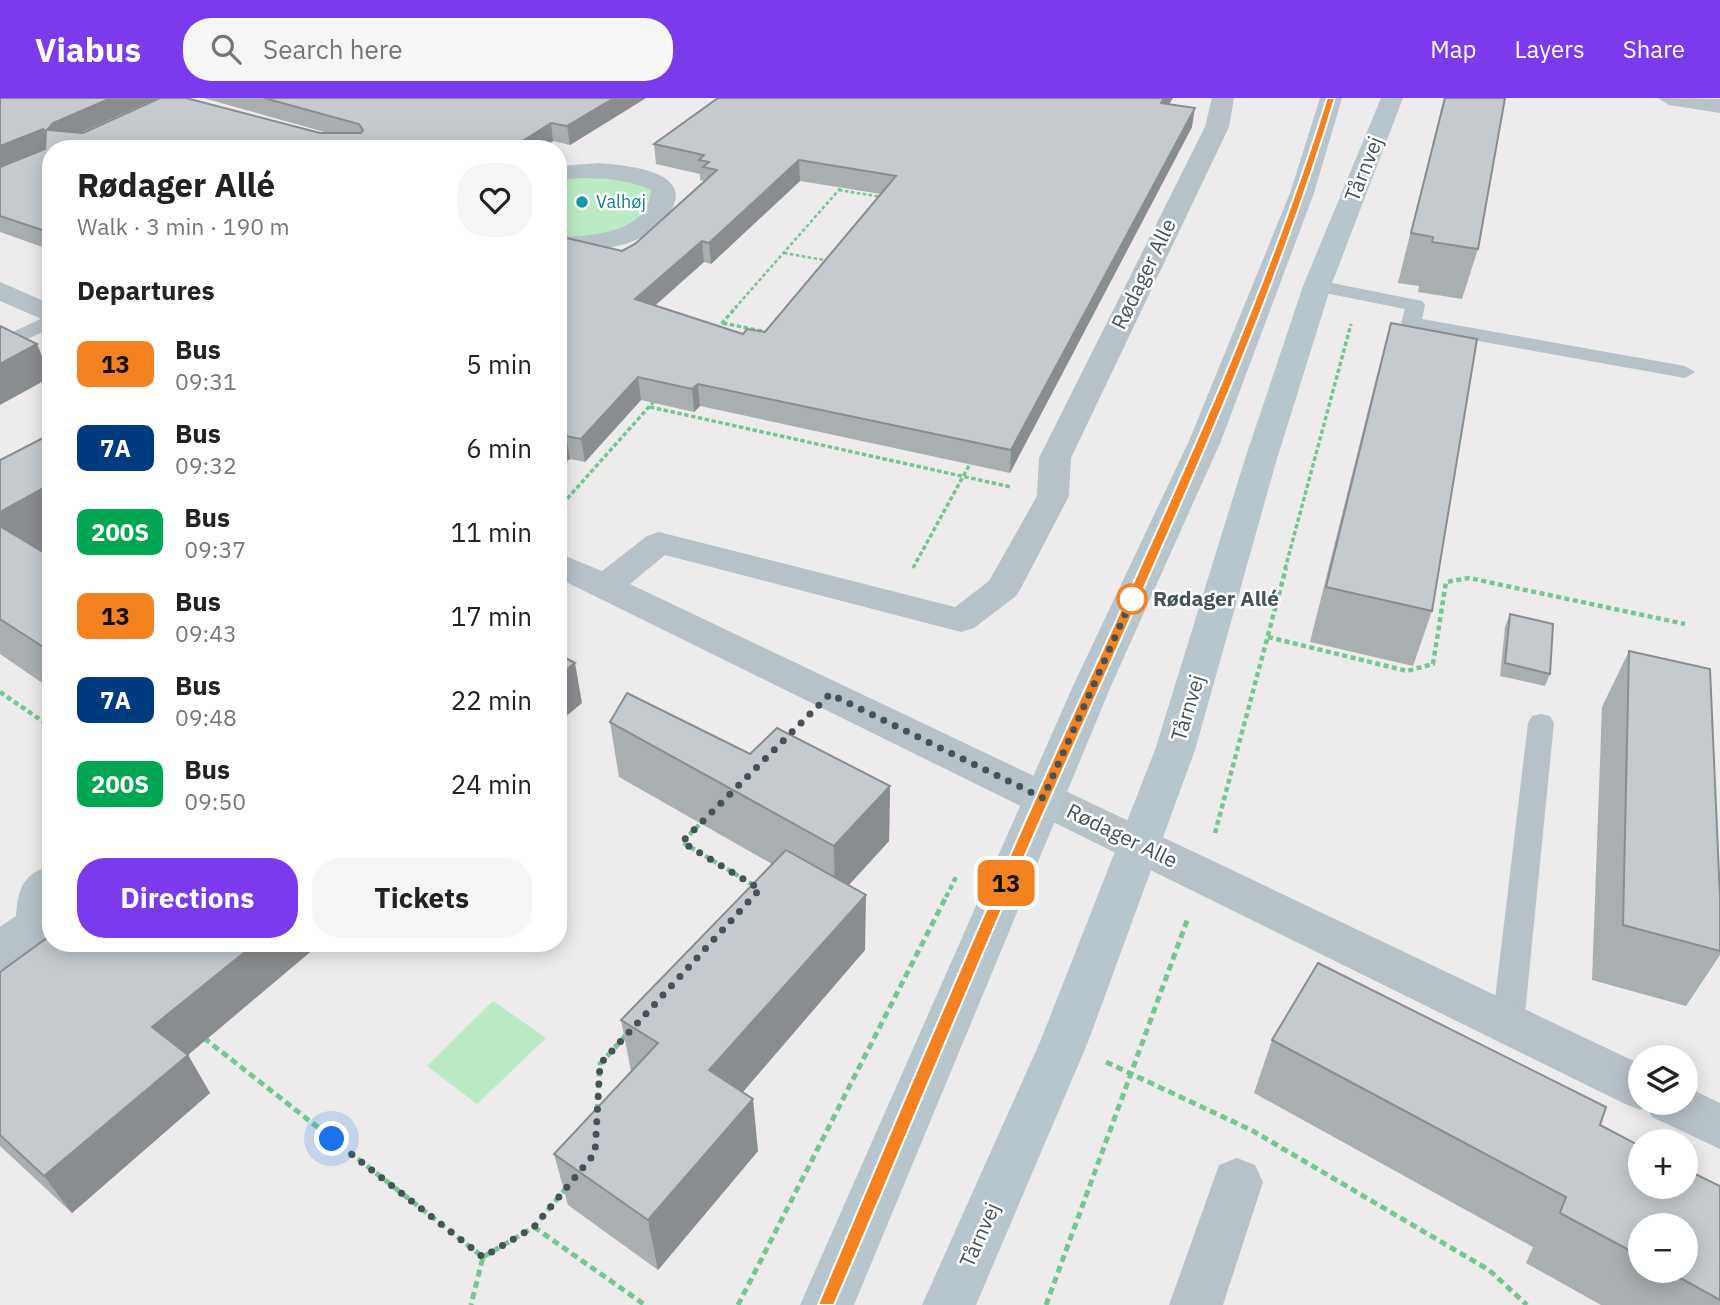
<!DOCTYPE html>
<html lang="en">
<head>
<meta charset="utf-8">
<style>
	:root { --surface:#fff; --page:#f6f6f6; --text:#222; --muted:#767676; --accent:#7c3aed }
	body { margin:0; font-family:"IBM Plex Sans",sans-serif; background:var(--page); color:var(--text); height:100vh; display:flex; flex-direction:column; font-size:26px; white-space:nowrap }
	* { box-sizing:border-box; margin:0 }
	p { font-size:23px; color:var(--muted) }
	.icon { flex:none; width:38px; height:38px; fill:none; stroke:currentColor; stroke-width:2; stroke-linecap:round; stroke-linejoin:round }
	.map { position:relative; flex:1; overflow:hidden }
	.drawer { position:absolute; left:42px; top:42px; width:525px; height:812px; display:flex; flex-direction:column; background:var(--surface); border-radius:28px; box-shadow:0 4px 18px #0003 }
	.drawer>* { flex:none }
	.badge { padding:0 14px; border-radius:10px; font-size:24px; line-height:46px }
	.controls { position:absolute; left:1628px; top:947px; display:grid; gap:14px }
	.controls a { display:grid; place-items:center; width:70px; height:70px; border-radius:50%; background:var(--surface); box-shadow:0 4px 18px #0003; font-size:35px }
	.you { position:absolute; width:35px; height:35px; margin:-18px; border:5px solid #fff; border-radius:50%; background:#1a73e8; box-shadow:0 0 0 10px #1a73e833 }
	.map>.badge { position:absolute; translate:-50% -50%; box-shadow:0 0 0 4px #fff }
	h2 { padding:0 35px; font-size:26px; line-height:63px }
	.round { display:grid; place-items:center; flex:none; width:74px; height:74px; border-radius:28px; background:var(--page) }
	.summary { display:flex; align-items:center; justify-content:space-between; height:119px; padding:0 35px }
	h1 { font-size:33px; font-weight:700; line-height:52px }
	.primary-button { display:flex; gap:14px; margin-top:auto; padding:14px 35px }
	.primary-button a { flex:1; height:80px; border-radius:28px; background:var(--accent); color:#fff; font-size:28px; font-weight:700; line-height:80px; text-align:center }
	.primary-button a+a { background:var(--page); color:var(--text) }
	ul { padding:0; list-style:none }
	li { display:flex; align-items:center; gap:21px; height:84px; padding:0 35px }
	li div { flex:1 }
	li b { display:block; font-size:26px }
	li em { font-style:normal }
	li .badge { min-width:77px; font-weight:700; text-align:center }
	header { display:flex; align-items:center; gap:42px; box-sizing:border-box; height:98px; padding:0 35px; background:var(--accent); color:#fff }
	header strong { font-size:33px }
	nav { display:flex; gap:38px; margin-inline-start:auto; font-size:24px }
	.search { width:490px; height:63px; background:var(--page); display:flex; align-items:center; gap:18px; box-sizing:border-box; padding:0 24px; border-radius:28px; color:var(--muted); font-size:26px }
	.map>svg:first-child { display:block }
	.green { fill:#baebc5 }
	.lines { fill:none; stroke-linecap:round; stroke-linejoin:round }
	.path-far3 { stroke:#74c791; stroke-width:2.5; stroke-dasharray:3.5 2.5; stroke-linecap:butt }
	.path-far2 { stroke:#74c791; stroke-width:3.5; stroke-dasharray:4.5 2.5; stroke-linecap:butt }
	.path-far1 { stroke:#74c791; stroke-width:4.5; stroke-dasharray:5 3.5; stroke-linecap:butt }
	.path { stroke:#74c791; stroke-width:5; stroke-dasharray:7 4.5; stroke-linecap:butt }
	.lane { fill:#b7c2c8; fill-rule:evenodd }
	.street { fill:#b7c2c8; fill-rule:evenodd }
	.secondary { fill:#b7c5cd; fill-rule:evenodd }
	.wall { fill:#a9aeb1; fill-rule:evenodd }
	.shaded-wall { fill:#8a8d90 }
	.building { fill:#c5cace; stroke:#8a8d90; stroke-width:2; fill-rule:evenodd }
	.line { fill:#f58220; stroke:#fff; stroke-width:2 }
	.walk { stroke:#455258; stroke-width:7; stroke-dasharray:0 12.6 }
	.culture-dot { fill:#0f9aa8; stroke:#fff; stroke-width:2.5 }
	.stop-dot { fill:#fff; stroke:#f58220; stroke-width:3.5 }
	.labels { text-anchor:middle; stroke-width:5; stroke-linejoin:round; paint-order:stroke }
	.far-culture-label { font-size:18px; fill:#0d838f; stroke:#fff; text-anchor:start }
	.street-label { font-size:21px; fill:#455258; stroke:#fff }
	.stop-label { font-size:21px; font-weight:bold; fill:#455258; stroke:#fff; text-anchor:start }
</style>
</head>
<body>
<header>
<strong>Viabus</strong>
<div class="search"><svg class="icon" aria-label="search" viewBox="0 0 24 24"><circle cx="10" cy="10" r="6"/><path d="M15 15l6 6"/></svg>Search here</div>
<nav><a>Map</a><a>Layers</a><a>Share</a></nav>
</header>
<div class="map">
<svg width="1720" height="1207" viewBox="0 0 1720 1207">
	<rect width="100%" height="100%" fill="#eeebec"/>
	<g class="green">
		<path d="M613,76L654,92C652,98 651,108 647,113C625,138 588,138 558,140V79Z"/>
		<path d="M493,903L546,940L477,1006L427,968Z"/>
	</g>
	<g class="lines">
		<g class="path-far3">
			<path d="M839,92L882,99"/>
			<path d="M784,155L830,163"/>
			<path d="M735,210L845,85"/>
		</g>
		<g class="path-far2">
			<path d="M723,225L771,235"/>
			<path d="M717,231L737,208"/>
			<path d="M650,309L1011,389"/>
			<path d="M558,411L656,301"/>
			<path d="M913,470L971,364"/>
			<path d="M1285,471L1351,226"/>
		</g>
		<g class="path-far1">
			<path d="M1268,539L1407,573L1433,566L1446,484L1469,480L1685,526"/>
			<path d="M0,594L51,629"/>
			<path d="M705,721L682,744L755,788"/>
			<path d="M1215,735L1286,470"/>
			<path d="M946,799L957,777"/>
		</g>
		<g class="path">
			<path d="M204,940L483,1159L471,1207"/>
			<path d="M1106,964L1253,1033L1489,1172L1527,1207"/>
			<path d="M597,1013L600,966L628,935"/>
			<path d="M534,1129L645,1207"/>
			<path d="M483,1159L534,1129L567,1089"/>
			<path d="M738,1207L947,797"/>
			<path d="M1046,1207L1188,820"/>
		</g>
		<g class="lane">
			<path d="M1317,182L1422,203L1425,207L1422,221L1685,268L1695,274L1685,280L1411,231L1401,225L1405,211L1310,192L1308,188Z"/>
			<path d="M51,216V230L0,254V240Z"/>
			<path d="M1541,616L1550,618L1554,625L1524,926L1519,936L1508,940L1497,936L1492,926L1528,625L1532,618Z"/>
		</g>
		<g class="street">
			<path d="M1212,0H1234L1229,29L1071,360L1069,398L1021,490L1016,498L974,530L961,534L665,457L630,486L1640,966V1004H1685V988L1720,1005V1051L1652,1019L1647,1009L1640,1012L1623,1005L558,480V455L602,473L647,438L659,434L955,509L989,483L1037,398L1039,360L1205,29Z"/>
			<path d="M1658,0L1720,1V15L1669,7Z"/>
			<path d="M599,65C622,67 691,72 673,109C668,119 662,127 652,133C626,151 589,154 558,155V139C592,138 649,135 651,92C620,79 590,79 558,82V68Z"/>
			<path d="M0,184L51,206V225L0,203Z"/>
			<path d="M51,767V841L16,867L0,872V829L16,818C18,790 23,776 51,767Z"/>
			<path d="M1237,1060L1255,1067L1263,1084L1223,1207H1169L1219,1067Z"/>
		</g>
		<g class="secondary">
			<path d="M1320,0H1342L1314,95L1221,343L1111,588L854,1207H800L1073,588L1189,343L1290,95Z"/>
			<path d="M1381,0H1403L1331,188L1276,364L1195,652L1088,944L976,1207H922L1040,944L1155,652L1244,364L1303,188Z"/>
		</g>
	</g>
	<g class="wall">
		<path d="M0,0H158L80,34L328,35L203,0H646L570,47L553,43L542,51H51V152L0,134Z"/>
		<path d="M1444,0H1505L1478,151L1462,201L1418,194L1419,188L1398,185Z"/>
		<path d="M1169,6L1192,29L1010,375L700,308L694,314L641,302L585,364L570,361L558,369V138L622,153L635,146L704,83L700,82V76L656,66L654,46ZM800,83L881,96L765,234L743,236L655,208L704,164L711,166Z"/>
		<path d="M1391,225L1432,513L1413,568L1310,544L1377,277Z"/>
		<path d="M0,362L47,457L51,459V591L0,556Z"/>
		<path d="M1510,516L1550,576L1545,588L1500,578L1505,529Z"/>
		<path d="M1629,553L1720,800V857L1686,908L1592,882L1602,609Z"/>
		<path d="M610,624L890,688L889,743L849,787L865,852L743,994L758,1053L658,1172L568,1107L554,1056L631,973L621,922L772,766L619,679Z"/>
		<path d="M0,874L188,957L210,995L72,1115L0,1048Z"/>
		<path d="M1272,942L1600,1027L1720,1088V1207H1601L1526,1165L1533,1149L1254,995ZM1640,1127L1685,1172H1640Z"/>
	</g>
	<g class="shaded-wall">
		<path d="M111,0H158L60,44L47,32L53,25Z"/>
		<path d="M614,0H646L570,47L567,28Z"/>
		<path d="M1164,0H1173L1158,24L1161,5Z"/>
		<path d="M1195,10L1192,29L1010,375L1011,352Z"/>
		<path d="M551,25L553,43L542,51H519L518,46Z"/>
		<path d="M43,31L50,50L0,70V48Z"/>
		<path d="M514,45L515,51H504Z"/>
		<path d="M799,62L800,83L711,166L709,145Z"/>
		<path d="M702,143L704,164L637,223L635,201Z"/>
		<path d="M37,246L51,279L0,307V266Z"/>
		<path d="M638,279L641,302L585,364L581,341Z"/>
		<path d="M698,286L700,308L694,314L692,291Z"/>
		<path d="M566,338L570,361L558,369V343Z"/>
		<path d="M51,386V455L15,475L0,446V414Z"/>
		<path d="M575,565L582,605L558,625V578Z"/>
		<path d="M890,688L889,743L835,802L834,748Z"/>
		<path d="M866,797L865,852L716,1025L709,972Z"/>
		<path d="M256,845H321L175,968L152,929Z"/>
		<path d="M188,957L210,995L72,1115L44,1078Z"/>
		<path d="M753,1001L758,1053L658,1172L648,1122Z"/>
	</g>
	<g class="building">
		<path d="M0,0H111L53,25L47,32L83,35L160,0H186L320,35H361L363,32L359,26L264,0H614L567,28L551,25L518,46L514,45L504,51H51V135L0,118V69L45,51L46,33L43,31L0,48Z"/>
		<path d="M718,0H1164L1161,5L1195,10L1011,352L698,286L692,291L638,279L581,341L566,338L558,343V213L562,211L558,210V138L622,153L635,146L717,72L703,69L709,64L699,62L704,57L654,46ZM799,62L896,78L765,234L747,231L743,236L635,201L702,143L709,145Z"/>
		<path d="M1445,0H1505L1478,151L1432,144L1433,139L1411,135Z"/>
		<path d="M1391,225L1477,241L1432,513L1326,489Z"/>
		<path d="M0,228L37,246L0,266Z"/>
		<path d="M51,336V386L0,414V362Z"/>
		<path d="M0,428L51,459V554L0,521Z"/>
		<path d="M1510,516L1553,526L1550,576L1505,565Z"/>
		<path d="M1629,553L1710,571L1720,800V853L1623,827Z"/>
		<path d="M558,556L575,565L558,578Z"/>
		<path d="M627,595L750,656L777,630L890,688L834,748L610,624Z"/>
		<path d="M786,752L866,797L709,972L753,1001L648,1122L554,1056L658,945L621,922Z"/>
		<path d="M51,837V845H256L152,929L188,957L44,1078L0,1037V874Z"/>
		<path d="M1318,865L1606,1009L1600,1027L1640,1048V1088H1685V1071L1720,1088V1202L1666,1172H1685V1127H1640V1158L1560,1115L1566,1099L1272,942Z"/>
	</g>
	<path class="line" d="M1327,0H1335C1262,241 1153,467 1052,696C976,867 906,1041 834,1207H818C889,1037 961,867 1036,699C1139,468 1252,242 1327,0Z"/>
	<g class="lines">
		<path class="walk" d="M332,1041L483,1159L534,1129L595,1055L600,966L760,791L682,744L830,596L1043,700L1132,501"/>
	</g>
	<circle class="culture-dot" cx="582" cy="104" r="7"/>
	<circle class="stop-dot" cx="1132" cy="501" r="14"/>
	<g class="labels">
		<g class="far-culture-label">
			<text x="596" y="110">Valhøj</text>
		</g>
		<g class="street-label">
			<text transform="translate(1364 71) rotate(-68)" y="7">Tårnvej</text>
			<text transform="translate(1144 176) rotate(-64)" y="7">Rødager Alle</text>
			<text transform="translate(1188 610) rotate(-73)" y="7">Tårnvej</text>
			<text transform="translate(1122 738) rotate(26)" y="7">Rødager Alle</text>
			<text transform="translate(980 1137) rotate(-66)" y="7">Tårnvej</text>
		</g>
		<g class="stop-label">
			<text x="1153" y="508">Rødager Allé</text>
		</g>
	</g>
</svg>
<div class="controls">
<a><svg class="icon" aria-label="layers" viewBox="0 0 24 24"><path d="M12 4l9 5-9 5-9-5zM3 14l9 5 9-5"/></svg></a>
<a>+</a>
<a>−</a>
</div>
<div class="you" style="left:332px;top:1041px"></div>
<b class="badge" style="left:1006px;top:785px;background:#f58220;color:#111">13</b>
<section class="drawer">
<div class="summary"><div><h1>Rødager Allé</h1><p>Walk · 3 min · 190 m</p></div><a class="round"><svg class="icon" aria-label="heart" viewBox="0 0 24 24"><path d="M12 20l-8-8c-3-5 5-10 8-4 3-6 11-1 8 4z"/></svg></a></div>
<h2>Departures</h2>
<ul>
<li><span class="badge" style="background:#f58220;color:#111">13</span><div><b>Bus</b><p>09:31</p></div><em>5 min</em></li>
<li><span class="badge" style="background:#003b80;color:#fff">7A</span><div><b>Bus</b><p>09:32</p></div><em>6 min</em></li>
<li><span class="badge" style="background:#00a651;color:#fff">200S</span><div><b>Bus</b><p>09:37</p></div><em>11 min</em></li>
<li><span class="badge" style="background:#f58220;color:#111">13</span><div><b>Bus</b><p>09:43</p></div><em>17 min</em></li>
<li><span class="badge" style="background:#003b80;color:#fff">7A</span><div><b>Bus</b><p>09:48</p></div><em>22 min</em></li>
<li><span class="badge" style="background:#00a651;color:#fff">200S</span><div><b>Bus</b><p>09:50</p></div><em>24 min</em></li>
</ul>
<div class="primary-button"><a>Directions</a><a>Tickets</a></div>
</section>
</div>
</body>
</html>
